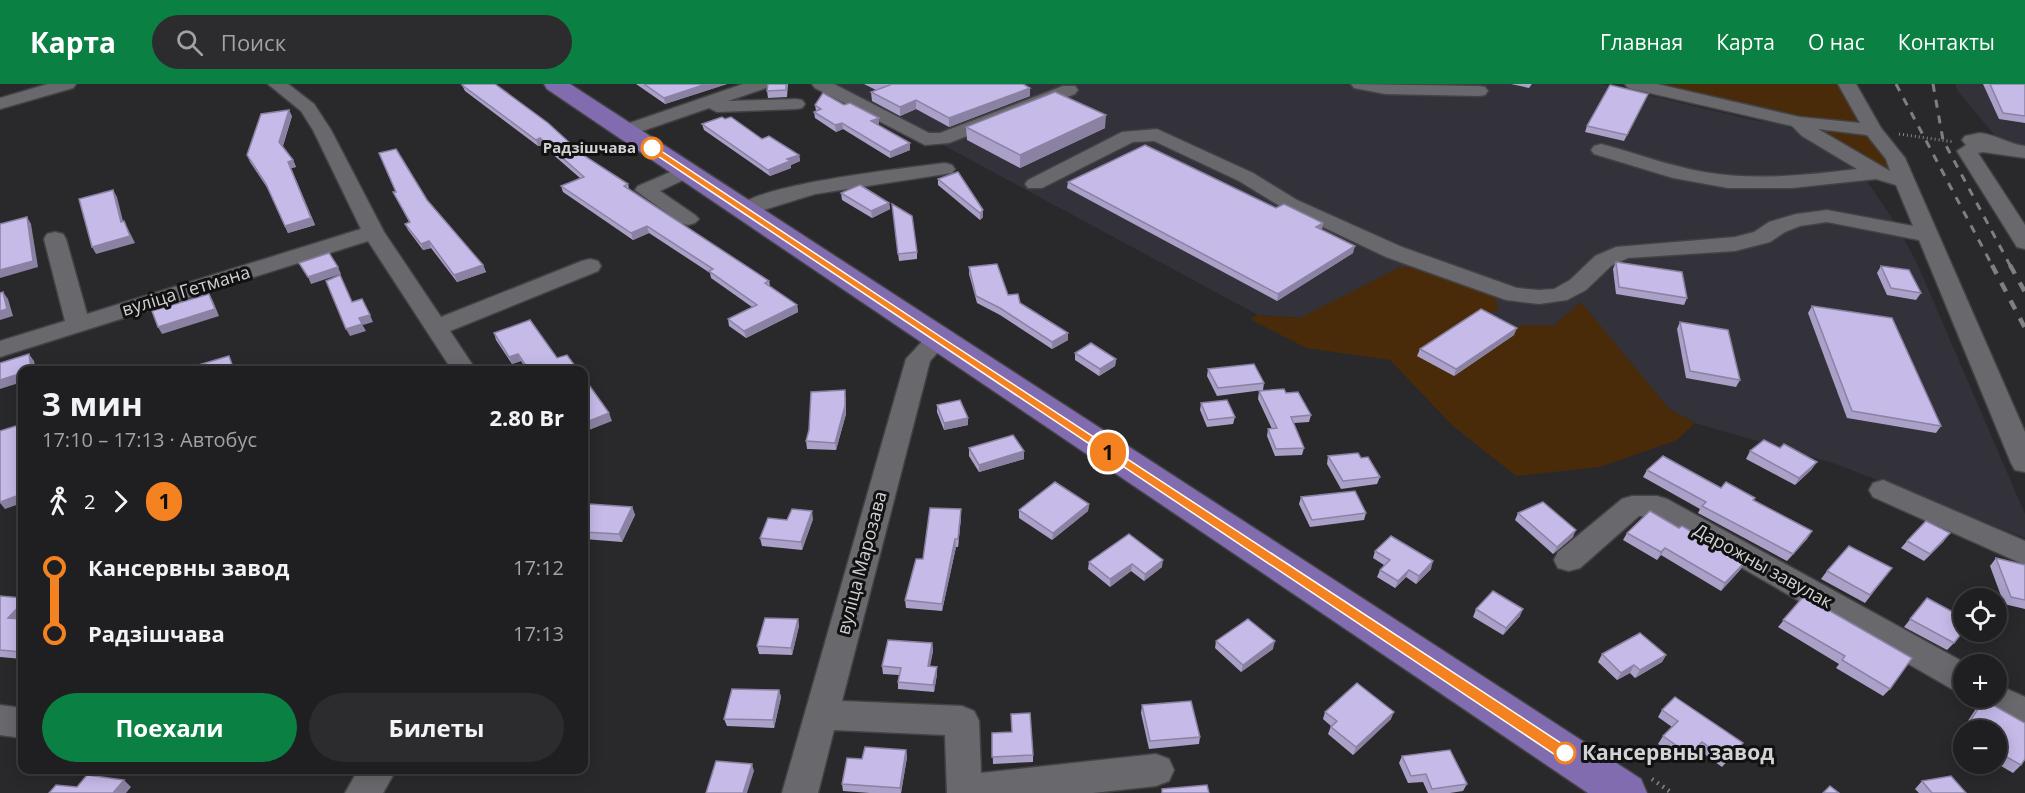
<!DOCTYPE html>
<html lang="ru">
<head>
<meta charset="utf-8">
<style>
	:root { --surface:#1f1e20; --page:#2c2b2d; --text:#f1f3f6; --muted:#a1a2a5; --line:#3c3c3e; --accent:#0b8043 }
	body { margin:0; font-family:"Open Sans",sans-serif; background:var(--page); color:var(--text); height:100vh; display:flex; flex-direction:column; font-size:22px; white-space:nowrap }
	* { box-sizing:border-box; margin:0 }
	p { font-size:20px; color:var(--muted) }
	.icon { flex:none; width:33px; height:33px; fill:none; stroke:currentColor; stroke-width:2; stroke-linecap:round; stroke-linejoin:round }
	.map { position:relative; flex:1; overflow:hidden }
	.details { position:absolute; left:18px; top:282px; width:570px; height:408px; display:flex; flex-direction:column; background:var(--surface); border-radius:12px; box-shadow:0 3px 15px #0003,0 0 0 2px var(--line) }
	.details>* { flex:none }
	.badge { padding:0 12px; border-radius:20px; font-size:21px; line-height:39px }
	.controls { position:absolute; left:1953px; top:504px; display:grid; gap:12px }
	.controls a { display:grid; place-items:center; width:54px; height:54px; border-radius:50%; background:var(--surface); box-shadow:0 3px 15px #0003,0 0 0 2px var(--line); font-size:30px }
	.map>.badge { position:absolute; translate:-50% -50%; box-shadow:0 0 0 3px #fff }
	.legs { display:flex; align-items:center; gap:9px; height:66px; padding:0 24px; font-size:20px }
	.legs p { margin-inline-start:auto }
	.overview { display:flex; align-items:center; justify-content:space-between; height:102px; padding:0 24px }
	h1 { font-size:33px; font-weight:700; line-height:45px }
	.cta { display:flex; gap:12px; margin-top:auto; padding:12px 24px }
	.cta a { flex:1; height:69px; border-radius:36px; background:var(--accent); color:#fff; font-size:24px; font-weight:700; line-height:69px; text-align:center }
	.cta a+a { background:var(--page); color:var(--text) }
	ul { padding:0 24px; list-style:none }
	li { display:flex; align-items:center; gap:21px; height:66px; font-size:22px }
	li i { display:grid; place-items:center; width:9px; height:100%; margin:0 8px; background:currentColor }
	li i::after { content:''; width:15px; height:15px; margin:-8px; border:4px solid; border-radius:50%; background:var(--surface) }
	li p { margin-inline-start:auto }
	li:first-child i { background:linear-gradient(#0000 50%,currentColor 0) }
	li:last-child i { background:linear-gradient(currentColor 50%,#0000 0) }
	header { display:flex; align-items:center; gap:36px; box-sizing:border-box; height:84px; padding:0 30px; background:var(--accent); color:#fff }
	header strong { font-size:28px }
	nav { display:flex; gap:33px; margin-inline-start:auto; font-size:21px }
	.search { width:420px; height:54px; background:var(--page); display:flex; align-items:center; gap:15px; box-sizing:border-box; padding:0 21px; border-radius:33px; color:var(--muted); font-size:22px }
	.map>svg:first-child { display:block }
	.built { fill:#33313a }
	.green { fill:#492b0a }
	.lines { fill:none; stroke-linecap:round; stroke-linejoin:round }
	.minor-casing { stroke:#434346; stroke-width:3 }
	.major-casing { stroke:#434346; stroke-width:3 }
	.path-far1 { stroke:#858587; stroke-width:3; stroke-dasharray:1 3; stroke-linecap:butt }
	.path { stroke:#858587; stroke-width:4.5; stroke-dasharray:1.5 5; stroke-linecap:butt }
	.minor { fill:#69686c; fill-rule:evenodd }
	.major { fill:#826cb0; fill-rule:evenodd }
	.rail-far1 { stroke:#7f7f81; stroke-width:3; stroke-dasharray:8 8; stroke-linecap:butt }
	.rail { stroke:#7f7f81; stroke-width:4.5; stroke-dasharray:10 10; stroke-linecap:butt }
	.wall { fill:#aaa0c8 }
	.shaded-wall { fill:#8b82a3 }
	.building { fill:#c6bae9; stroke:#8b82a3; stroke-width:1.5 }
	.line-1 { fill:#f58220; stroke:#fff; stroke-width:1.5 }
	.stop-1-dot { fill:#fff; stroke:#f58220; stroke-width:3 }
	.labels { text-anchor:middle; stroke-width:6; stroke-linejoin:round; paint-order:stroke }
	.far-stop-label { font-size:15px; font-weight:bold; fill:#d2d2d4; stroke:#111112; text-anchor:end }
	.street-label { font-size:18px; fill:#d2d2d4; stroke:#111112 }
	.near-stop-label { font-size:21px; font-weight:bold; fill:#d2d2d4; stroke:#111112; text-anchor:start }
</style>
</head>
<body>
<header>
<strong>Карта</strong>
<div class="search"><svg class="icon" aria-label="search" viewBox="0 0 24 24"><circle cx="10" cy="10" r="6"/><path d="M15 15l6 6"/></svg>Поиск</div>
<nav><a>Главная</a><a>Карта</a><a>О нас</a><a>Контакты</a></nav>
</header>
<div class="map">
<svg width="2025" height="709" viewBox="0 0 2025 709">
	<rect width="100%" height="100%" fill="#29282b"/>
	<g class="built">
		<path d="M830,0H1601L1753,36L1782,40L1808,52L1859,85L1894,137L1916,177L2025,430V454L1836,380L1695,339L1669,325L1581,219L1554,241H1525L1514,251L1454,292L1417,272L1300,234L1258,231Z"/>
		<path d="M1955,0H2025V64L2002,60L1957,6Z"/>
	</g>
	<g class="green">
		<path d="M1647,0H1839L1860,42L1829,40Z"/>
		<path d="M1832,44L1874,52L1892,83H1875L1815,47Z"/>
		<path d="M1400,183H1423L1494,207L1498,226L1479,232L1454,292L1514,251L1515,244L1525,241H1554L1581,218L1669,325L1695,339L1677,356L1600,383L1516,392L1453,342L1390,276L1306,264L1250,235L1258,231L1300,234Z"/>
	</g>
	<g class="lines">
		<defs>
			<g id="minor">
				<path d="M48,0H76L73,4L0,25V14Z"/>
				<path d="M268,0H288L314,20L331,46L384,148L441,233L582,177L590,175L598,177L601,182L598,187L450,247L476,286H452L368,157L0,273V257L65,237L44,155L47,150L55,148L63,150L66,155L87,230L361,145L313,46L301,27Z"/>
				<path d="M743,0H769L766,4L728,17L796,15L802,16L805,20L802,24L796,25L717,28L709,24L625,53L618,51L616,47L618,43Z"/>
				<path d="M812,0H834L929,49H940L1063,2H1075L1078,6L1075,10L949,59L925,61L815,4Z"/>
				<path d="M1351,0L1479,2L1485,3L1488,7L1485,11L1479,12L1385,10L1354,4Z"/>
				<path d="M1625,0H1657L1800,33L1860,39L1838,0H1856L1881,44L1905,74L2025,348V388L2015,386L2011,379L1919,156L1827,138L1800,142L1785,148L1770,158L1735,167L1628,174L1611,182L1586,206L1567,216L1539,220L1506,216L1386,173L1283,124L1239,97L1154,57L1133,58L1042,104H1028L1025,100L1028,96L1122,48L1157,45L1253,89L1297,116L1402,163L1517,204L1539,206L1554,205L1570,196L1595,172L1616,163L1735,153L1754,148L1769,138L1796,130L1827,126L1913,142L1896,101L1876,95L1792,104H1728L1673,94L1594,70L1591,66L1594,62L1601,60C1636,69 1669,82 1704,88C1755,97 1806,91 1857,85L1802,52L1792,42L1628,4ZM1818,45L1867,51L1886,75L1890,87Z"/>
				<path d="M1980,49C1997,51 2009,60 2025,62V74L1983,68L1978,69L2025,141V165L2017,163L1957,67L1966,61L1962,56L1965,52Z"/>
				<path d="M945,79L952,81L955,85L952,89L815,110L744,132L737,130L734,126C752,100 908,84 945,79Z"/>
				<path d="M687,81L694,83L697,87L694,91L660,107L695,131L699,135L695,139L688,141L681,139L635,106L638,102Z"/>
				<path d="M937,249L946,251L949,256L930,277L842,617L962,622L974,627L979,637L981,689L1156,670L1169,675L1174,686L1169,697L1156,702L1093,709H947L945,651L834,646L818,709H782L906,275L928,251Z"/>
				<path d="M1883,396L2025,457V481L1873,413L1869,406L1873,399Z"/>
				<path d="M1632,412H1657L1667,415L1967,580H1964V609L1952,605L1652,432H1639L1580,484L1569,487L1558,484L1554,476L1558,468L1622,415Z"/>
				<path d="M1996,600L2025,613V645L1984,624L1979,614H1996Z"/>
				<path d="M0,621L22,624V654L0,651Z"/>
				<path d="M358,686H396L383,709H345Z"/>
			</g>
			<path id="major" d="M544,0H570L1641,695L1647,709H1588L547,5Z"/>
		</defs>
		<use href="#minor" class="minor-casing"/>
		<use href="#major" class="major-casing"/>
		<path class="path-far1" d="M1899,50L1954,58"/>
		<path class="path" d="M1652,695L1672,709"/>
		<use href="#minor" class="minor"/>
		<use href="#major" class="major"/>
		<g class="rail-far1">
			<path d="M1896,0L1993,183"/>
			<path d="M1933,0L1943,56L2011,183"/>
		</g>
		<g class="rail">
			<path d="M1992,181L2025,244"/>
			<path d="M2010,181L2025,208"/>
		</g>
	</g>
	<g class="wall">
		<path d="M636,0H727L665,20Z"/>
		<path d="M788,0L787,13L768,14L767,7Z"/>
		<path d="M864,0H1023L1030,12L949,43L916,25L900,32L872,17L871,8L876,6Z"/>
		<path d="M1511,0H1532L1529,4Z"/>
		<path d="M1983,0H2025V39L1999,35Z"/>
		<path d="M462,1L583,71L628,100L629,105L769,197L770,202L797,221L798,228L746,254L729,242L728,235L752,223L711,194L710,189L649,149L633,156L563,108L561,102L580,94L542,61L538,62L465,7Z"/>
		<path d="M1648,10L1624,57L1585,48L1587,42Z"/>
		<path d="M815,21H844L879,34V40L877,41L910,59V66L890,74L843,45L836,48L815,34L814,28L816,27Z"/>
		<path d="M292,32L283,62L293,76L296,83L291,84L315,141L288,149L268,105L250,78L247,71Z"/>
		<path d="M702,40L762,55L799,71L800,77L791,81V84L770,92L704,46Z"/>
		<path d="M966,43L1105,44L1020,84L967,56Z"/>
		<path d="M938,95L983,126V133L980,136L938,101Z"/>
		<path d="M1068,98L1276,124L1323,139L1321,146L1353,169L1277,217L1067,104Z"/>
		<path d="M393,108L427,116L483,181L486,188L457,198L431,164L423,166L408,146L405,140L409,138Z"/>
		<path d="M841,109L889,119L890,125L872,134L842,116Z"/>
		<path d="M892,120L917,168V175L899,177Z"/>
		<path d="M1616,178L1687,214L1684,221L1616,210L1613,185Z"/>
		<path d="M1881,182L1921,209L1916,216L1887,211L1877,189Z"/>
		<path d="M969,183L1020,219L1068,249V256L1052,265L1000,231L977,219L969,190Z"/>
		<path d="M1812,222L1941,342L1936,349L1847,334L1808,229Z"/>
		<path d="M1680,238L1740,296L1736,303L1686,294L1677,245Z"/>
		<path d="M494,249L578,286H527L521,277L512,280L496,256Z"/>
		<path d="M1514,251L1454,292L1417,272L1420,265Z"/>
		<path d="M1075,269L1116,275L1115,282L1099,292L1075,276Z"/>
		<path d="M1208,285L1264,299L1263,306L1217,312L1207,292Z"/>
		<path d="M1259,307L1286,309L1311,331L1309,338L1294,339L1304,364L1302,371L1275,372L1267,352L1268,345H1272L1258,315Z"/>
		<path d="M846,313V330L836,366L807,365L806,357Z"/>
		<path d="M1201,319L1235,333L1233,340L1207,343L1200,326Z"/>
		<path d="M937,321L968,334V341L944,346L937,328Z"/>
		<path d="M969,364L1024,367V375L979,388L969,372Z"/>
		<path d="M1780,364L1812,385L1795,401L1746,375L1750,367Z"/>
		<path d="M1328,372L1361,374L1380,393L1377,400L1341,405L1327,380Z"/>
		<path d="M1647,386L1755,414L1753,416L1812,447L1807,455L1787,477L1698,429L1700,425L1643,393Z"/>
		<path d="M1301,413L1366,429L1364,436L1310,443L1299,420Z"/>
		<path d="M1089,420L1088,427L1052,456L1019,434V426Z"/>
		<path d="M632,423L635,431L622,458L584,455V430Z"/>
		<path d="M1518,429L1573,453L1553,470L1515,436Z"/>
		<path d="M961,433L958,463H956L942,527L906,524L905,516L923,475Z"/>
		<path d="M813,435L802,466L762,462L760,454L787,436Z"/>
		<path d="M1679,444L1745,478L1740,486L1721,507L1661,471L1657,476L1623,456L1627,449Z"/>
		<path d="M1129,450L1162,483L1144,497L1131,487L1110,503L1088,485L1089,478Z"/>
		<path d="M1907,457H1944L1924,477L1901,464Z"/>
		<path d="M1375,467L1431,485L1416,500L1406,493L1395,504L1377,493L1380,486L1384,481L1373,474Z"/>
		<path d="M1996,474L2025,481V525L2004,520L1990,482Z"/>
		<path d="M1892,484L1865,519L1821,495L1827,487Z"/>
		<path d="M0,512L22,514V533L21,535H22V575L0,573Z"/>
		<path d="M1804,512L1890,605L1883,612L1836,584L1839,580L1778,543Z"/>
		<path d="M1927,514L1954,559L1947,566L1904,543Z"/>
		<path d="M1476,525L1520,532L1503,551L1473,533Z"/>
		<path d="M798,535L799,542L792,571L759,570L757,562Z"/>
		<path d="M1216,557L1273,565L1241,588L1215,564Z"/>
		<path d="M932,559L933,567L930,582L937,583V590L934,608L898,605V598L899,591L883,590L882,582Z"/>
		<path d="M1602,570L1666,571L1662,578L1635,594L1630,589L1617,596L1598,578Z"/>
		<path d="M779,606L781,613L774,644L727,642L724,635Z"/>
		<path d="M1984,616L2021,681L2013,689L1996,679V646H1964V659L1956,655L1977,623Z"/>
		<path d="M1142,621L1200,653L1199,660L1149,665L1141,629Z"/>
		<path d="M1662,626L1737,666L1722,683L1697,665L1684,678L1658,660L1663,652L1672,643L1658,633Z"/>
		<path d="M1325,628L1391,635L1353,671L1328,650L1331,642L1323,635Z"/>
		<path d="M992,649L1033,671V678L993,680Z"/>
		<path d="M906,666L907,673L901,709H870L843,707L842,700L862,675Z"/>
		<path d="M1402,672L1467,700L1463,707L1450,709H1428L1423,698L1408,699L1399,679Z"/>
		<path d="M437,686H476L473,690Z"/>
		<path d="M1922,697L1966,709H1919L1915,705Z"/>
	</g>
	<g class="shaded-wall">
		<path d="M706,0H727L665,20L664,14Z"/>
		<path d="M1030,4V12L949,43V34Z"/>
		<path d="M916,16V25L900,32V23Z"/>
		<path d="M289,26L292,32L282,64L279,58Z"/>
		<path d="M1106,31L1105,44L1020,84V71Z"/>
		<path d="M879,34V40L871,43V37Z"/>
		<path d="M842,39L843,45L836,48L835,41Z"/>
		<path d="M540,54L542,61L538,62L536,56Z"/>
		<path d="M910,59V66L890,74V68Z"/>
		<path d="M799,71L800,77L791,81V84L770,92L768,86L787,75Z"/>
		<path d="M293,76L296,83L291,84L315,141L288,149L285,142L288,78Z"/>
		<path d="M113,106L117,113L125,145L121,138Z"/>
		<path d="M889,119L890,125L872,134L871,127Z"/>
		<path d="M983,126V133L980,136V129Z"/>
		<path d="M27,133L31,140L38,183L0,194V186Z"/>
		<path d="M124,137L135,159L96,170L92,163Z"/>
		<path d="M1323,139L1322,146L1314,150L1316,143Z"/>
		<path d="M647,142L649,149L633,156L631,149Z"/>
		<path d="M429,157L431,164L423,166L421,160Z"/>
		<path d="M1355,162L1353,169L1277,217L1278,210Z"/>
		<path d="M483,181L486,188L457,198L454,191Z"/>
		<path d="M338,183L341,190L311,200L308,193Z"/>
		<path d="M3,208L8,215L13,232L0,236V227Z"/>
		<path d="M209,210L213,217L219,232L162,250L158,243Z"/>
		<path d="M797,221L798,228L746,254L744,247Z"/>
		<path d="M370,231L373,238L363,241L359,234Z"/>
		<path d="M362,240L366,247L350,252L346,245Z"/>
		<path d="M1517,244L1514,251L1454,292L1456,285Z"/>
		<path d="M1068,249V256L1052,265V258Z"/>
		<path d="M29,270L34,277L36,286H30Z"/>
		<path d="M518,270L521,277L512,280L509,273Z"/>
		<path d="M1116,275L1115,282L1099,292L1100,285Z"/>
		<path d="M22,289V298L0,305V296Z"/>
		<path d="M845,306L846,330L836,366L835,359Z"/>
		<path d="M609,329L612,337L584,348V339Z"/>
		<path d="M968,334V341L944,346V339Z"/>
		<path d="M1024,367V375L979,388V381Z"/>
		<path d="M1817,378L1812,385L1795,401L1799,394Z"/>
		<path d="M22,410V419L5,425L0,419V418Z"/>
		<path d="M1089,420L1088,427L1052,456L1053,449Z"/>
		<path d="M632,423L635,431L622,458L619,450Z"/>
		<path d="M961,425V433L958,463V455Z"/>
		<path d="M812,427L813,435L802,466L801,458Z"/>
		<path d="M1576,446L1573,453L1553,470L1557,463Z"/>
		<path d="M1812,447L1807,455L1787,477L1793,470Z"/>
		<path d="M1950,449L1944,457L1924,477L1930,470Z"/>
		<path d="M955,455L956,463L942,527V520Z"/>
		<path d="M1665,464L1661,471L1657,476L1661,468Z"/>
		<path d="M1163,476L1162,483L1144,497L1145,490Z"/>
		<path d="M1433,477L1431,485L1416,500L1419,492Z"/>
		<path d="M1745,478L1740,486L1721,507L1725,499Z"/>
		<path d="M1132,480L1131,487L1110,503V495Z"/>
		<path d="M1409,486L1406,493L1395,504L1398,497Z"/>
		<path d="M22,519V533L15,541L8,534Z"/>
		<path d="M1523,525L1520,532L1503,551L1506,544Z"/>
		<path d="M798,535L799,542L792,571L791,564Z"/>
		<path d="M1275,557L1273,565L1241,588L1243,581Z"/>
		<path d="M932,559L933,567L928,589V582Z"/>
		<path d="M1666,571L1662,578L1635,594L1640,586Z"/>
		<path d="M1634,581L1630,589L1617,596L1621,589Z"/>
		<path d="M937,583V590L934,608L933,601Z"/>
		<path d="M779,606L781,613L774,644L773,636Z"/>
		<path d="M1394,628L1391,635L1353,671L1356,663Z"/>
		<path d="M1702,658L1697,665L1684,678L1690,671Z"/>
		<path d="M906,666L907,673L901,709L900,704Z"/>
		<path d="M752,680L754,687L747,709H743Z"/>
		<path d="M470,686H476L473,690Z"/>
		<path d="M124,696L131,703L126,709H113Z"/>
	</g>
	<g class="building">
		<path d="M465,0H495L548,39L583,71L628,100L624,102L769,197L765,199L797,221L744,247L728,235L757,221L709,187L713,185L647,142L631,149L561,102L584,93L540,54L536,56L462,1Z"/>
		<path d="M644,0H706L664,14Z"/>
		<path d="M768,0H786V6L767,7Z"/>
		<path d="M890,0H1023L1030,4L949,34L916,16L900,23L871,8L890,1Z"/>
		<path d="M1990,0H2025V32L2003,29Z"/>
		<path d="M1610,1L1648,10L1627,51L1587,42Z"/>
		<path d="M1055,8L1106,31L1020,71L966,43Z"/>
		<path d="M823,9L844,21L850,19L879,34L871,37L910,59L890,68L842,39L835,41L814,28L821,25L815,21Z"/>
		<path d="M289,26L279,58L293,76L288,78L311,134L285,142L266,100L247,71L261,30Z"/>
		<path d="M722,33L725,35L731,33L762,55L769,52L799,71L787,75L790,77L768,86L702,40Z"/>
		<path d="M1145,61L1276,124L1284,120L1323,139L1316,143L1355,162L1278,210L1068,98Z"/>
		<path d="M396,65L427,116L483,181L454,191L429,157L421,160L405,140L410,138L393,108H396L379,69Z"/>
		<path d="M958,88L983,126L980,129L938,95Z"/>
		<path d="M860,101L889,119L871,127L841,109Z"/>
		<path d="M113,106L121,138L124,137L130,152L92,163L79,115Z"/>
		<path d="M892,120L912,132L917,168L898,170Z"/>
		<path d="M27,133L33,177L0,186V140Z"/>
		<path d="M329,169L338,183L308,193L299,179Z"/>
		<path d="M1616,178L1682,188L1687,214L1619,203Z"/>
		<path d="M997,180L1008,211L1018,210L1020,219L1068,249L1052,258L1000,224L976,212L969,183Z"/>
		<path d="M1881,182L1909,186L1921,209L1891,204Z"/>
		<path d="M340,191L352,218L362,215L370,231L359,234L362,240L346,245L326,197Z"/>
		<path d="M3,208L7,225L0,227V209Z"/>
		<path d="M209,210L215,225L158,243L152,227Z"/>
		<path d="M1812,222L1892,234L1941,342L1852,327Z"/>
		<path d="M1481,225L1517,244L1456,285L1420,265Z"/>
		<path d="M530,236L557,274L567,271L578,286H529L518,270L509,273L494,249Z"/>
		<path d="M1680,238L1728,246L1740,296L1690,287Z"/>
		<path d="M1091,259L1116,275L1100,285L1075,269Z"/>
		<path d="M29,270L31,286H22V289L0,296V279Z"/>
		<path d="M229,272L234,286H188V284Z"/>
		<path d="M1254,280L1264,299L1218,304L1208,285Z"/>
		<path d="M584,294L609,329L584,339Z"/>
		<path d="M1284,305L1286,309L1298,308L1311,331L1291,333L1304,364L1276,365L1268,345L1277,344L1259,307Z"/>
		<path d="M845,306V322L835,359L806,357L809,346L811,308Z"/>
		<path d="M960,316L968,334L944,339L937,321Z"/>
		<path d="M1227,316L1235,333L1208,336L1201,319Z"/>
		<path d="M22,340V410L0,418V347Z"/>
		<path d="M1013,351L1024,367L979,381L969,364Z"/>
		<path d="M1764,356L1780,364L1784,360L1817,378L1799,394L1750,367Z"/>
		<path d="M1358,369L1361,374L1368,373L1380,393L1343,397L1328,372Z"/>
		<path d="M1663,372L1721,404L1726,398L1755,414L1753,416L1812,447L1793,470L1702,422L1706,418L1647,386Z"/>
		<path d="M1055,398L1089,420L1053,449L1019,426Z"/>
		<path d="M1355,407L1366,429L1312,436L1301,413Z"/>
		<path d="M1543,418L1576,446L1557,463L1518,429Z"/>
		<path d="M589,420L632,423L619,450L584,448V430Z"/>
		<path d="M930,424L961,425L958,455H955L942,520L905,516L916,475H923Z"/>
		<path d="M792,425L812,427L801,458L760,454L768,434L787,436Z"/>
		<path d="M1650,427L1679,444L1682,442L1745,478L1725,499L1665,464L1661,468L1627,449Z"/>
		<path d="M1926,437L1950,449L1930,470L1907,457Z"/>
		<path d="M1129,450L1163,476L1145,490L1132,480L1110,495L1089,478Z"/>
		<path d="M1391,452L1433,477L1419,492L1409,486L1398,497L1380,486L1390,476L1375,467Z"/>
		<path d="M1849,462L1892,484L1870,511L1827,487Z"/>
		<path d="M1996,474L2025,481V516L2011,513Z"/>
		<path d="M1493,507L1523,525L1506,544L1476,525Z"/>
		<path d="M0,512L22,514V519L8,534L22,535V568L0,566Z"/>
		<path d="M1804,512L1912,574L1890,605L1842,576L1845,572L1783,536Z"/>
		<path d="M1927,514L1964,534V546L1954,559L1910,535Z"/>
		<path d="M765,534L798,535L791,564L757,562Z"/>
		<path d="M1248,535L1275,557L1243,581L1216,557Z"/>
		<path d="M1640,549L1666,571L1640,586L1634,581L1621,589L1602,570Z"/>
		<path d="M888,556L932,559L928,582L937,583L933,601L898,598L901,584L882,582Z"/>
		<path d="M1357,599L1394,628L1356,663L1331,643L1337,637L1325,628Z"/>
		<path d="M732,605L779,606L773,636L724,635Z"/>
		<path d="M1675,613L1743,659L1727,676L1702,658L1690,671L1663,652L1678,637L1662,626Z"/>
		<path d="M1984,616L2025,639V675L2021,681L1996,667V646H1964Z"/>
		<path d="M1191,617L1200,653L1150,657L1142,621Z"/>
		<path d="M1030,629L1033,671L992,673V649L1012,648L1011,630Z"/>
		<path d="M865,663L906,666L900,704L842,700L847,674L862,675Z"/>
		<path d="M1450,666L1467,700L1432,705L1426,690L1411,692L1402,672Z"/>
		<path d="M716,677L752,680L743,709H706Z"/>
		<path d="M87,691L124,696L113,709H49L56,701L77,703Z"/>
		<path d="M1951,692L1966,709H1932L1922,697Z"/>
		<path d="M1207,701L1209,709H1162V705Z"/>
		<path d="M1830,702L1839,709H1823Z"/>
	</g>
	<path class="line-1" d="M649,63H655L941,253L1570,665L1573,669L1570,674L1565,676L1560,674L649,66Z"/>
	<g class="stop-1-dot">
		<circle cx="652" cy="64" r="10"/>
		<circle cx="1565" cy="669" r="10"/>
	</g>
	<g class="labels">
		<g class="far-stop-label">
			<text x="636" y="69">Радзішчава</text>
		</g>
		<g class="street-label">
			<text transform="translate(186 207) rotate(-17)" y="6">вуліца Гетмана</text>
			<text transform="translate(862 479) rotate(-75)" y="6">вуліца Марозава</text>
			<text transform="translate(1763 482) rotate(29)" y="6">Дарожны завулак</text>
		</g>
		<g class="near-stop-label">
			<text x="1582" y="676">Кансервны завод</text>
		</g>
	</g>
</svg>
<div class="controls">
<a><svg class="icon" aria-label="locate" viewBox="0 0 24 24"><circle cx="12" cy="12" r="6"/><path d="M12 2v4M12 18v4M2 12h4M18 12h4"/></svg></a>
<a>+</a>
<a>−</a>
</div>
<b class="badge" style="left:1108px;top:368px;background:#f58220;color:#111">1</b>
<section class="details">
<div class="overview"><div><h1>3 мин</h1><p>17:10 – 17:13 · Автобус</p></div><b>2.80 Br</b></div>
<div class="legs"><svg class="icon" aria-label="walk" viewBox="0 0 24 24"><circle cx="13" cy="4" r="2"/><path d="M13 8l-2 6 4 7M11 14l-3 7M7 12l3-4h3l4 4"/></svg>2<svg class="icon" aria-label="forward" viewBox="0 0 24 24"><path d="M9 5l7 7-7 7"/></svg><b class="badge" style="background:#f58220;color:#111">1</b></div>
<ul>
<li><i style="color:#f58220"></i><b>Кансервны завод</b><p>17:12</p></li>
<li><i style="color:#f58220"></i><b>Радзішчава</b><p>17:13</p></li>
</ul>
<div class="cta"><a>Поехали</a><a>Билеты</a></div>
</section>
</div>
</body>
</html>
